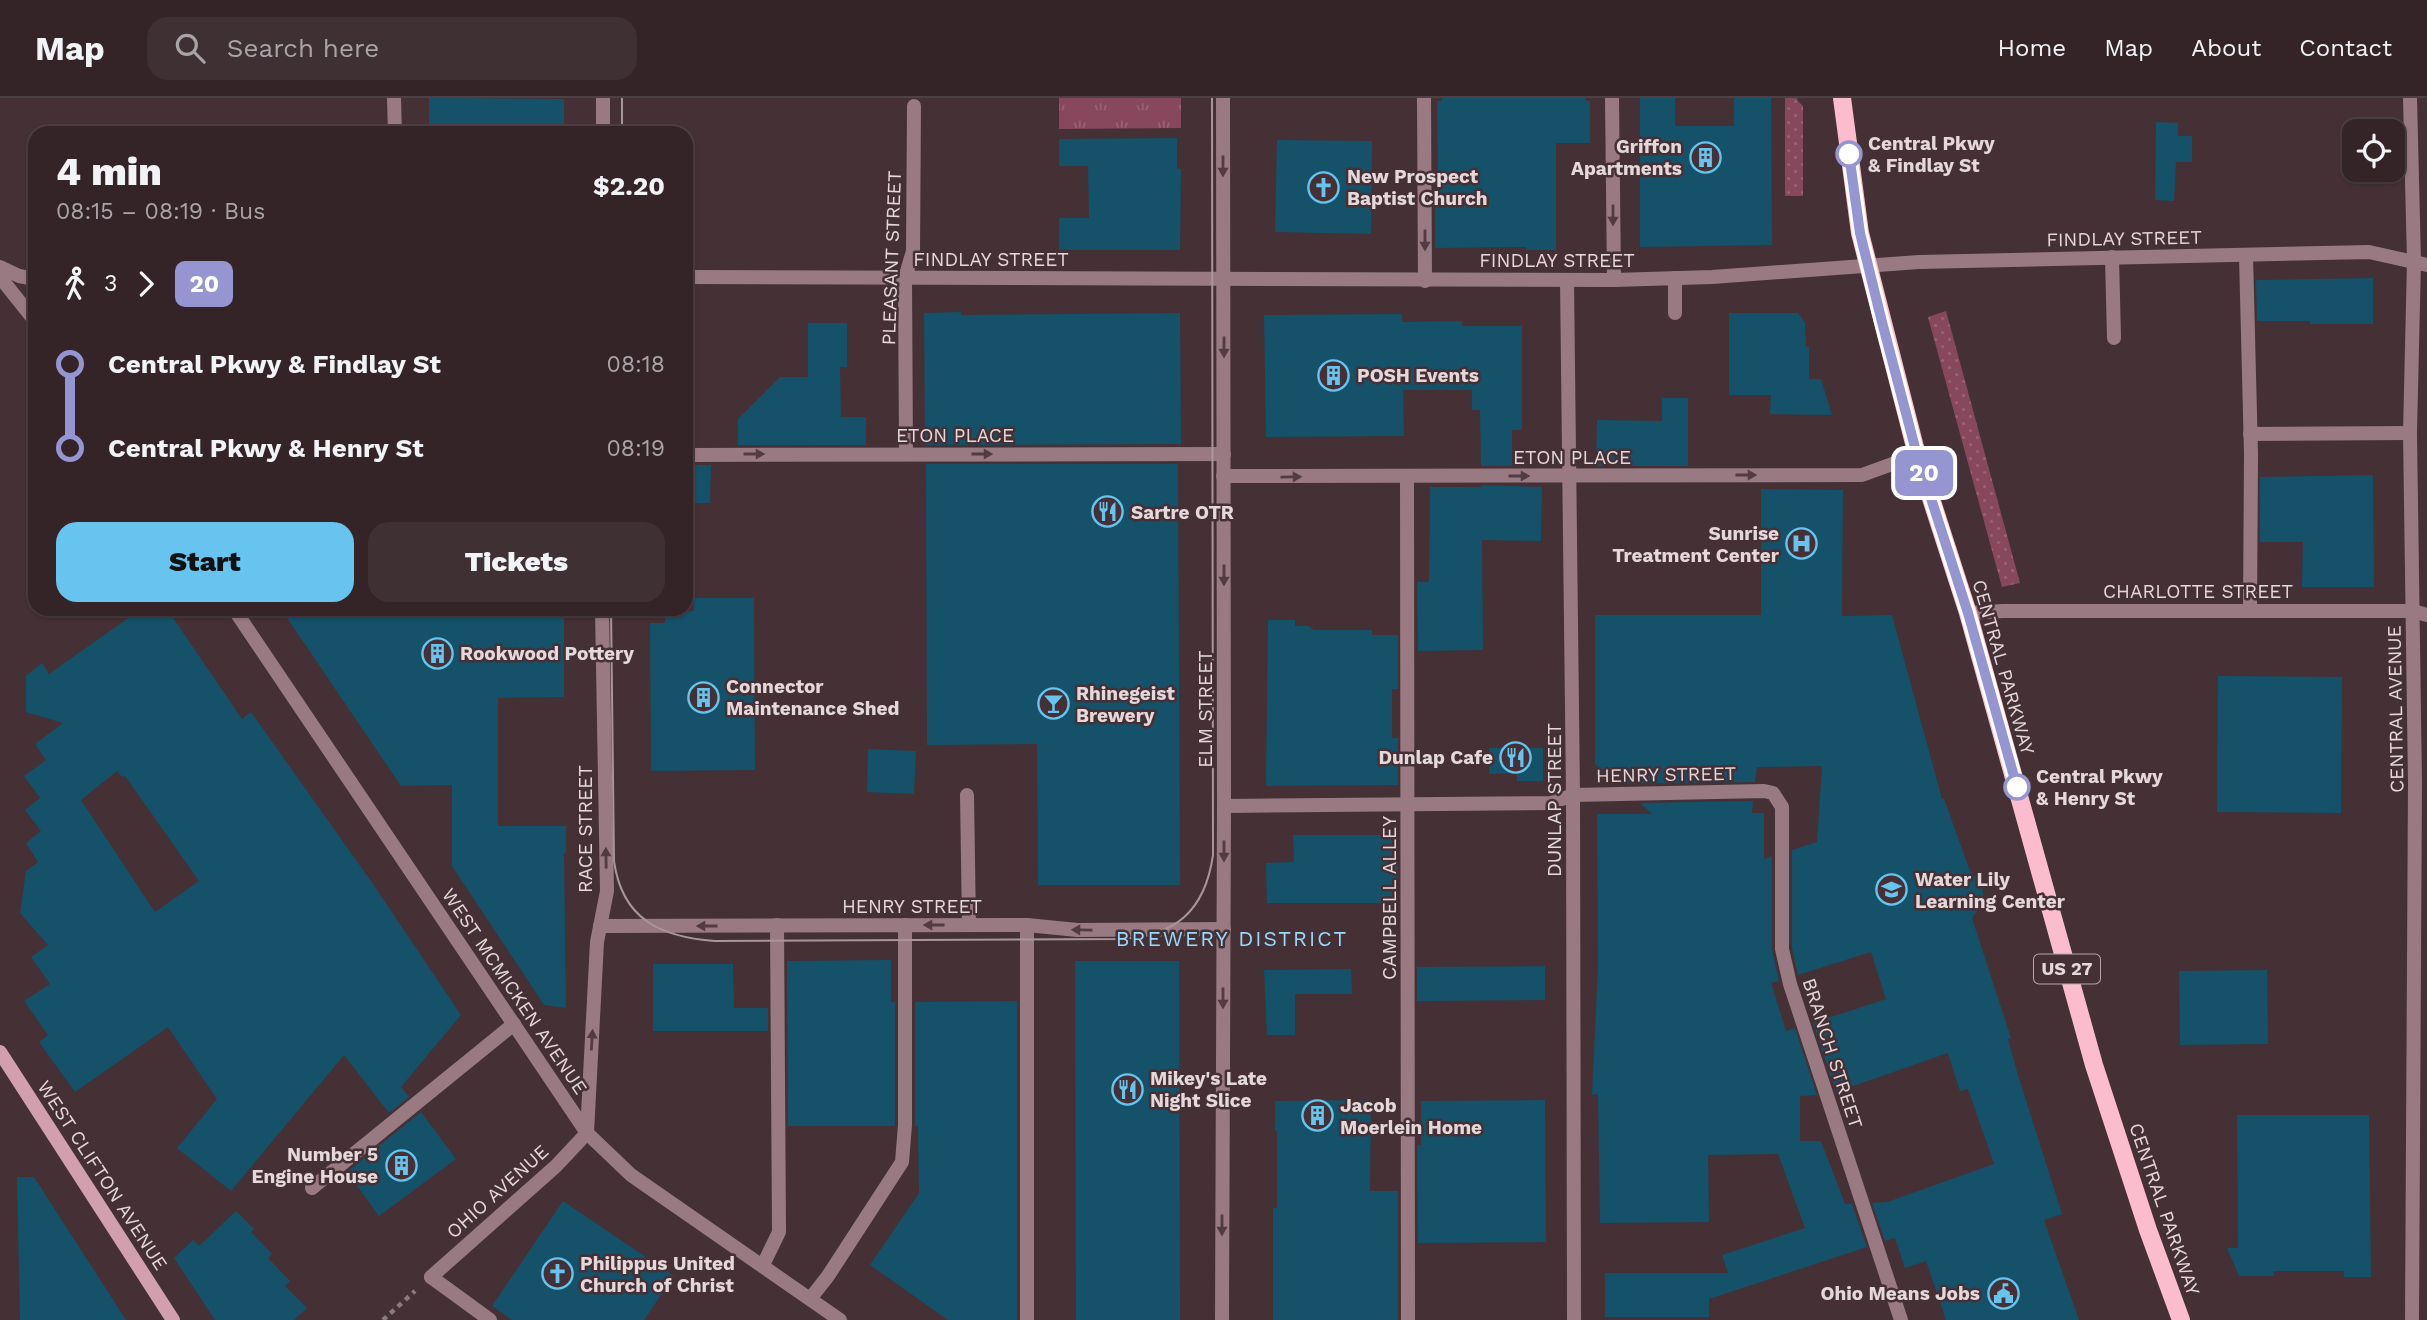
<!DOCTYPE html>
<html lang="en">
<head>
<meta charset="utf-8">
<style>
	:root { --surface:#342428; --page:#3f3034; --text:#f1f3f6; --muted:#a9a4a8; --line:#4e4145; --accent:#66c4ef }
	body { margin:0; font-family:"Work Sans",sans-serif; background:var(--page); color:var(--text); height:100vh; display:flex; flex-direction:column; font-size:26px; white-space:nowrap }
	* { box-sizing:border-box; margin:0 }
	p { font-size:23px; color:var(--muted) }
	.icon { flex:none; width:38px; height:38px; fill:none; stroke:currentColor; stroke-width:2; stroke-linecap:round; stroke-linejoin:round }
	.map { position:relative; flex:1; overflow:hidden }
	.drawer { position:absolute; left:28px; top:28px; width:665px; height:490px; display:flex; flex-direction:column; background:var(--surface); border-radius:21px; box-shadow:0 2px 5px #0004,0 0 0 2px var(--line) }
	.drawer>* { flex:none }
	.badge { padding:0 14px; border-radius:10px; font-size:24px; line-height:46px }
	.controls { position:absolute; left:2342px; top:21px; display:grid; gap:14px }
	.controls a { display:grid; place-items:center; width:63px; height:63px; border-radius:14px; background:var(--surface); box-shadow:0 2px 5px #0004,0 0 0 2px var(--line); font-size:35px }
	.map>.badge { position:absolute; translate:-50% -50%; box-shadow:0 0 0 4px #fff }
	.legs { display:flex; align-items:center; gap:10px; height:77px; padding:0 28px; font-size:23px }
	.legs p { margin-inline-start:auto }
	.summary { display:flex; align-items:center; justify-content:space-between; height:119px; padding:0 28px }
	h1 { font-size:38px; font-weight:800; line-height:52px }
	.action { display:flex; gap:14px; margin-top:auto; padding:14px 28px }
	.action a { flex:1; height:80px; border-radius:21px; background:var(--accent); color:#111; font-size:28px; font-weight:800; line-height:80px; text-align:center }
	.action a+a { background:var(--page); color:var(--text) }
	ul { padding:0 28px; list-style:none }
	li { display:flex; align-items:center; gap:24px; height:84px; font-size:26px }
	li i { display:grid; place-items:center; width:10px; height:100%; margin:0 9px; background:currentColor }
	li i::after { content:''; width:18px; height:18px; margin:-9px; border:5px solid; border-radius:50%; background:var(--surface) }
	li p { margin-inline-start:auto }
	li:first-child i { background:linear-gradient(#0000 50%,currentColor 0) }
	li:last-child i { background:linear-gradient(currentColor 50%,#0000 0) }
	header { display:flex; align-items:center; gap:42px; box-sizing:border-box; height:98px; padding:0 35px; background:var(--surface); border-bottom:2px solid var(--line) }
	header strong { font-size:33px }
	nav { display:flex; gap:38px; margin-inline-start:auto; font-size:24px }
	.search { width:490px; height:63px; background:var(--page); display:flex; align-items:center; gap:18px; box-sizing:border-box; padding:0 24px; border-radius:21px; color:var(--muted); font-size:26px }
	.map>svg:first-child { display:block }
	.grass { fill:url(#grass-dots) }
	.park { fill:url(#park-tufts) }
	.building { fill:#155169; fill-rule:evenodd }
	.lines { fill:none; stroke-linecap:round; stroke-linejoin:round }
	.path { stroke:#8a797d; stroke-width:4.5; stroke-dasharray:5 5; stroke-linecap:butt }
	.service { stroke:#997a83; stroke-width:14 }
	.pedestrian { stroke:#997a83; stroke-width:14 }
	.minor { stroke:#997a83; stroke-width:14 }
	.tertiary { stroke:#997a83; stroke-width:14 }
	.secondary { stroke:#d19fad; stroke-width:14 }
	.primary { stroke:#fbbcce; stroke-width:18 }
	.tram { stroke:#a7979b; stroke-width:2 }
	.oneway { fill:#523b42 }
	.line-1-casing { stroke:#fff; stroke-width:16 }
	.line-1 { stroke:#9595d1; stroke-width:10 }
	.stop-1-dot { fill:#fff; stroke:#9595d1; stroke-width:3.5 }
	.labels { text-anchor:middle; stroke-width:5; stroke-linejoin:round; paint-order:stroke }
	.shield { fill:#453036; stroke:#b5a6aa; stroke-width:2 }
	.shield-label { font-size:18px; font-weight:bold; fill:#e5d8db }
	.stop-label { font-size:19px; font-weight:bold; fill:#e5d8db; stroke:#453036; text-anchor:start }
	.poi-label { font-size:19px; font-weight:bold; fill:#e5d8db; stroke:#453036; text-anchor:start }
	.street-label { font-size:19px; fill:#e5d8db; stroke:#453036 }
	.neighbourhood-label { font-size:21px; letter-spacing:2px; fill:#98dafa; stroke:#453036 }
</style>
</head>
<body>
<header>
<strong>Map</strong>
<div class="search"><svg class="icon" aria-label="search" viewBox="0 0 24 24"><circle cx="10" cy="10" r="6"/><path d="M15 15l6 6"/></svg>Search here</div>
<nav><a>Home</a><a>Map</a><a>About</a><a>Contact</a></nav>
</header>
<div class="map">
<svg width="2427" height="1222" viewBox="0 0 2427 1222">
	<defs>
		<pattern id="grass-dots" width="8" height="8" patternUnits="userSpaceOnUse" patternTransform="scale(1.75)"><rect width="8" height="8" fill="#87485d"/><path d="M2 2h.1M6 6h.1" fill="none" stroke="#986274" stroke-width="1.8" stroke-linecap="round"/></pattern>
		<pattern id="park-tufts" width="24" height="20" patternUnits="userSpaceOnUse" patternTransform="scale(1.75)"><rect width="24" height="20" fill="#87485d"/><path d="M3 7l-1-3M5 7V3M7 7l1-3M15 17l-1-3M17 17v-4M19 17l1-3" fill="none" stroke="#986274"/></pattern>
	</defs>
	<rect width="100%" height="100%" fill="#453036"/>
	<g class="grass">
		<path d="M1785,0H1797L1798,3L1803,8V98H1785Z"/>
		<path d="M1946,213L2020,485L2002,489L1928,219Z"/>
	</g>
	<path class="park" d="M1059,0H1181V30L1059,31Z"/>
	<g class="building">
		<path d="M429,0L564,1V35H429Z"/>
		<path d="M1442,0H1586V3H1590V45H1556V152H1526V149L1435,150V87H1438L1437,3H1442Z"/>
		<path d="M1640,0H1675V28H1734V0H1771L1772,147L1640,149Z"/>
		<path d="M2156,24L2178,25V38H2192V64H2176L2174,103L2155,102Z"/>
		<path d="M1177,40V71H1181L1180,152H1059V120H1089L1088,68H1059V41Z"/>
		<path d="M1277,42L1372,43L1371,136L1275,134Z"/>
		<path d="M2373,180V226H2310V223H2257L2256,182Z"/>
		<path d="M961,214V217L1180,215L1181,346L925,347L924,215Z"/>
		<path d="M1729,215H1798L1805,225L1806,249H1809V281H1821L1832,317L1770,316L1771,297H1729Z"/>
		<path d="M1402,216V224L1462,223V228H1522V332H1512V368H1481L1480,312H1472V292H1403L1404,338L1266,339L1264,217Z"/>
		<path d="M808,225H847V269H840L841,319H866V347H738V321L780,279H808Z"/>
		<path d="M1662,300H1688V368H1596L1597,322L1662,323Z"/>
		<path d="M926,366H1178L1180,787H1038L1037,646L927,647Z"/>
		<path d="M686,367H711L710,405H686Z"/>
		<path d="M2373,377L2374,489H2302L2303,444H2260V379Z"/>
		<path d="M1481,387L1542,389L1541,443L1482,442L1483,552L1418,553L1417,484H1429L1430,389H1481Z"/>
		<path d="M1761,391L1843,392L1842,518L1892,517L1942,701H1944L1970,773L1981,785L1984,799L1982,807L1972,820L2011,940L2008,941L2018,977L2062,1116L2044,1122L2079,1222H1946L1926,1163L1905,1170L1895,1140L1885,1143L1872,1105L1887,1104L1994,1066L1968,991L1960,993L1948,955L1836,994L1813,925L1886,901L1871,854L1798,877L1792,850V752L1817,744L1822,668L1757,669L1755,684L1619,686L1595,666V517H1761Z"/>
		<path d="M694,500H754L755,672L651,673L650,525H665V514L694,513Z"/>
		<path d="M141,511H167L242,621L251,614L373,786L461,917L401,989L409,999L389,1015L344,957L231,1093L177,1050L217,1001L168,929L75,994L39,944L48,937L24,903L50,886L31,859L48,847L20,815L26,773L38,764L26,745L41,733L25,712L40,700L24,678L46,662L35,646L63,625L26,614V578L42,565L49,576ZM117,673L122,679L125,678L199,783L155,814L81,702Z"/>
		<path d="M281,511H564V599L498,600V728H566V755H564L566,910L544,907L452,768V687L401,688Z"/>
		<path d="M1268,522H1295V528H1309L1314,532H1372V537H1398V591H1392V640H1398V687L1266,688Z"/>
		<path d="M2218,578L2342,579L2341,715L2217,714Z"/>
		<path d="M1489,650H1543V683H1517V675L1489,676Z"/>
		<path d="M868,651L916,653L914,696L867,694Z"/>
		<path d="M1753,703L1752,715H1764V761L1772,758V851L1779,883L1771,885L1786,933L1795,930L1817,997L1800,998V1043H1821L1845,1106H1852L1867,1149L1709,1201V1219H1605V1175H1728L1722,1157L1805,1130L1778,1056L1708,1057L1709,1124L1600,1125L1598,996L1592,997L1598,867L1597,716H1652L1640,705Z"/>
		<path d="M1293,737H1398V805H1267L1266,765L1294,764Z"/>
		<path d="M891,862V904H895V1028H788L787,863Z"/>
		<path d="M1075,863H1179L1180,1222H1076Z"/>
		<path d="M653,866H733L734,910H768V933H653Z"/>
		<path d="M1545,868V902L1417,903V869Z"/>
		<path d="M1351,871L1352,896H1295V937H1267L1264,872Z"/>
		<path d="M2267,872L2268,946L2180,947L2179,873Z"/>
		<path d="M1017,903V1222H948L870,1167L919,1095L918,1028H915V904Z"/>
		<path d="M1371,1002L1370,1093H1398V1222H1273V1110H1277V1033H1275V1003Z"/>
		<path d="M1545,1002L1546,1144L1418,1145L1417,1047H1421V1003Z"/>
		<path d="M421,1014L456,1061L379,1118L347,1074Z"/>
		<path d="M2237,1017H2369L2371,1179H2344V1173H2273L2274,1178H2239L2227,1150H2238Z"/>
		<path d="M17,1079H34L126,1222H20Z"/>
		<path d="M563,1103L674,1178L644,1222H512L492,1208Z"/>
		<path d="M236,1113L254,1131L251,1134L272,1156L268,1160L290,1183L285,1188L307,1210L294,1222H215L174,1160L193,1142L199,1148Z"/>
	</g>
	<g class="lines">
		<path class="path" d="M383,1222L415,1193"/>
		<g class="service">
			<path d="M394,0L395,35"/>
			<path d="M1424,0L1425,183"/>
			<path d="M2246,157L2251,356L2250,513"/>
			<path d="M2112,159L2114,240"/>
			<path d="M905,180L906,356"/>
			<path d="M1675,215V180"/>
			<path d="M2250,336L2410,335"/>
			<path d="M686,357L1224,356"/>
			<path d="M1223,378L1862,377L1917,357"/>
			<path d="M1407,378L1408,1222"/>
			<path d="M2413,513L2427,517"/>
			<path d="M967,697L969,827"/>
			<path d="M1573,697L1764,693L1773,695L1782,709V851L1790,886L1901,1222"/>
			<path d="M1027,827V1222"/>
			<path d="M312,1090L514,926"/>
			<path d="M763,1167L779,1134L777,827"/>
			<path d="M431,1179L490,1222"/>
			<path d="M810,1201L828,1178L902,1064L905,1027V827"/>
		</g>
		<path class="pedestrian" d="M905,180L913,153L914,8"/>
		<g class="minor">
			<path d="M1612,0L1614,182"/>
			<path d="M2410,0L2414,163L2410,335L2415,685L2412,1222"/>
			<path d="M0,169L19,178L35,181"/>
			<path d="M1567,182L1573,697L1574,1222"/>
			<path d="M1968,515L2003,513H2413"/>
			<path d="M1224,708L1551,705L1573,697"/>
			<path d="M600,828L1027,827L1077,832L1224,831"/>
			<path d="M431,1179L556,1068L587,1035"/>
		</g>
		<g class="tertiary">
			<path d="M603,0V35"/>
			<path d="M0,179L35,223"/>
			<path d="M686,179L1614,182L1712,179L1919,164L2369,154L2427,167"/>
			<path d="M234,511L587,1035L631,1077L840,1222"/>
			<path d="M587,1035L597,844L607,793L602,511"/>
			<path d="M1222,1222L1224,708L1223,0"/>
		</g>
		<path class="secondary" d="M0,954L173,1222"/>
		<path class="primary" d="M1842,0L1860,135L1917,357L1968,515L2094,967L2148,1132L2181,1222"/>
		<g class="tram">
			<path d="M622,0V35"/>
			<path d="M611,511L614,763C622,821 660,839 715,843L1119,841C1175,839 1205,813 1213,757L1212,0"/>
		</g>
	</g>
	<defs><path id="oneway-solid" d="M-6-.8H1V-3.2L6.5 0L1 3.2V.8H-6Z" transform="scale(1.75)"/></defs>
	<g class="oneway">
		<use href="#oneway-solid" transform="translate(1223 68) rotate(90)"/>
		<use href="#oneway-solid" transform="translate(1613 117) rotate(90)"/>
		<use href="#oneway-solid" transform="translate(1425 142) rotate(90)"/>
		<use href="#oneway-solid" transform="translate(1224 249) rotate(90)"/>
		<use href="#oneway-solid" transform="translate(754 356)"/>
		<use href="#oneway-solid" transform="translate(982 356)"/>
		<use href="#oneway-solid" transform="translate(1746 377)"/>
		<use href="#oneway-solid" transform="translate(1519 378)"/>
		<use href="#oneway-solid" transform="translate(1291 379) rotate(-1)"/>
		<use href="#oneway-solid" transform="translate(1224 477) rotate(90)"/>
		<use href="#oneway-solid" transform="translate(1224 753) rotate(90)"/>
		<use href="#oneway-solid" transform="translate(606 760) rotate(-91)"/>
		<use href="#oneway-solid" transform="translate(934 827) rotate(-180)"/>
		<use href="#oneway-solid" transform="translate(707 828) rotate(-180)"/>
		<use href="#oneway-solid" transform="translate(1082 832) rotate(-179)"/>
		<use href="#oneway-solid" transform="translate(1223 900) rotate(90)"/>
		<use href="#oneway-solid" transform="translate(592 942) rotate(-86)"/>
		<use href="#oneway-solid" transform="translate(1222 1127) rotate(90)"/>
	</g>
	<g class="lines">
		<defs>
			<path id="line-1" d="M1849,56L1860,135L1882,224L1917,357L1968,515L2017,689"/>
		</defs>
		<use href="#line-1" class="line-1-casing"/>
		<use href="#line-1" class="line-1"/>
	</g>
	<defs>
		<symbol id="building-ring" viewBox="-11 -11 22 22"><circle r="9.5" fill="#453036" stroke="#66c4ef" stroke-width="1.5"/><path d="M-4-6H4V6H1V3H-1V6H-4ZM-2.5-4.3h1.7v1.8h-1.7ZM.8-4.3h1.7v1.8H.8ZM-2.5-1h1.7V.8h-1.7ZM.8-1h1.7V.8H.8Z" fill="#66c4ef"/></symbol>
		<symbol id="church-ring" viewBox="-11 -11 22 22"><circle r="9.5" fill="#453036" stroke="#66c4ef" stroke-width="1.5"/><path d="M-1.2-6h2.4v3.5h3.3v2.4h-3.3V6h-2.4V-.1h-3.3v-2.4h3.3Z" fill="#66c4ef"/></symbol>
		<symbol id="restaurant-ring" viewBox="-11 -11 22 22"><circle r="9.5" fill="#453036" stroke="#66c4ef" stroke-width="1.5"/><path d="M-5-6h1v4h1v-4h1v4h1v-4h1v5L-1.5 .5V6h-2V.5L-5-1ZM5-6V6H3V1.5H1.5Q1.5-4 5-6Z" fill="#66c4ef"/></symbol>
		<symbol id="hospital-ring" viewBox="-11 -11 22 22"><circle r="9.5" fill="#453036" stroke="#66c4ef" stroke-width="1.5"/><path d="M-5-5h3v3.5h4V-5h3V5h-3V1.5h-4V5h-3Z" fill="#66c4ef"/></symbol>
		<symbol id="bar-ring" viewBox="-11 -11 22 22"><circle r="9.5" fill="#453036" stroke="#66c4ef" stroke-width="1.5"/><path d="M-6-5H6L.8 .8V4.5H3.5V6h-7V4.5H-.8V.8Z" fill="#66c4ef"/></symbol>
		<symbol id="school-ring" viewBox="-11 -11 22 22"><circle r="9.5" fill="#453036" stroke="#66c4ef" stroke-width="1.5"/><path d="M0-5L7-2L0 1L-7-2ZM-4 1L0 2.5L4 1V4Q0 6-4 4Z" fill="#66c4ef"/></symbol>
		<symbol id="civic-ring" viewBox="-11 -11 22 22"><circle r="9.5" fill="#453036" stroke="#66c4ef" stroke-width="1.5"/><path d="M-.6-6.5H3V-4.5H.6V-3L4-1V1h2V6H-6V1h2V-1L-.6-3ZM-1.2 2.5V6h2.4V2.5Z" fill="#66c4ef"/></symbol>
	</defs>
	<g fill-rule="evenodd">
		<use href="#building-ring" x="1688" y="42" width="35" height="35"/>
		<use href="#church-ring" x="1306" y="72" width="35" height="35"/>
		<use href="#building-ring" x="1316" y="260" width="35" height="35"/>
		<use href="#restaurant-ring" x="1090" y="396" width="35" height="35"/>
		<use href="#hospital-ring" x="1784" y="428" width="35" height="35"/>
		<use href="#building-ring" x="420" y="538" width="35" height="35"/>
		<use href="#building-ring" x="686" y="582" width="35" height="35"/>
		<use href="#bar-ring" x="1036" y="588" width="35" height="35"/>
		<use href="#restaurant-ring" x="1498" y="642" width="35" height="35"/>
		<use href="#school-ring" x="1874" y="774" width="35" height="35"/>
		<use href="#restaurant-ring" x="1110" y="974" width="35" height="35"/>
		<use href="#building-ring" x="1300" y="1000" width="35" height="35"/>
		<use href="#building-ring" x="384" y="1050" width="35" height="35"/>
		<use href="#church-ring" x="540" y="1158" width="35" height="35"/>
		<use href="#civic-ring" x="1986" y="1178" width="35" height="35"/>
	</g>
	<g class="stop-1-dot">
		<circle cx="1849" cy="56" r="12"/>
		<circle cx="2017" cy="689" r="12"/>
	</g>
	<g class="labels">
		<rect class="shield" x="2034" y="856.5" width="66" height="29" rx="5"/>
		<g class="shield-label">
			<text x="2067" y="877">US 27</text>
		</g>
		<g class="stop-label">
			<text x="1868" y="52">Central Pkwy<tspan x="1868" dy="22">&amp; Findlay St</tspan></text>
			<text x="2036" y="685">Central Pkwy<tspan x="2036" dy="22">&amp; Henry St</tspan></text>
		</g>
		<g class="poi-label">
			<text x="1682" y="55" text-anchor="end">Griffon<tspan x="1682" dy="22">Apartments</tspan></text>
			<text x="1347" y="85">New Prospect<tspan x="1347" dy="22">Baptist Church</tspan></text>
			<text x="1357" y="284">POSH Events</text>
			<text x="1131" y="421">Sartre OTR</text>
			<text x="1779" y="442" text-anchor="end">Sunrise<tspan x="1779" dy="22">Treatment Center</tspan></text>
			<text x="460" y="562">Rookwood Pottery</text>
			<text x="726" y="595">Connector<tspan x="726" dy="22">Maintenance Shed</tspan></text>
			<text x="1076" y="602">Rhinegeist<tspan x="1076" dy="22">Brewery</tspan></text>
			<text x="1493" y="666" text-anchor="end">Dunlap Cafe</text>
			<text x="1915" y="788">Water Lily<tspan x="1915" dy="22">Learning Center</tspan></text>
			<text x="1150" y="987">Mikey's Late<tspan x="1150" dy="22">Night Slice</tspan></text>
			<text x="1340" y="1014">Jacob<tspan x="1340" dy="22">Moerlein Home</tspan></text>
			<text x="378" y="1063" text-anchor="end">Number 5<tspan x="378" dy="22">Engine House</tspan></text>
			<text x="580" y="1172">Philippus United<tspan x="580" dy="22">Church of Christ</tspan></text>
			<text x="1980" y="1202" text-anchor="end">Ohio Means Jobs</text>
		</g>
		<g class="street-label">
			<text transform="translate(2124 140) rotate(-1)" y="7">FINDLAY STREET</text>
			<text transform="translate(891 160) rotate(-88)" y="7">PLEASANT STREET</text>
			<text x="991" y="168">FINDLAY STREET</text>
			<text x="1557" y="169">FINDLAY STREET</text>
			<text x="955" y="344">ETON PLACE</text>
			<text x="1572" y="366">ETON PLACE</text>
			<text x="2198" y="500">CHARLOTTE STREET</text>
			<text transform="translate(2004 569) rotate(74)" y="7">CENTRAL PARKWAY</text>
			<text transform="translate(1205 611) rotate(-90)" y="7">ELM STREET</text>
			<text transform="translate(2395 611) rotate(-91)" y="7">CENTRAL AVENUE</text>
			<text transform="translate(1666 676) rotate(-1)" y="7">HENRY STREET</text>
			<text transform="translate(1554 702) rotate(-90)" y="7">DUNLAP STREET</text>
			<text transform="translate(585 731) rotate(-90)" y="7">RACE STREET</text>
			<text transform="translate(1389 800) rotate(-90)" y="7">CAMPBELL ALLEY</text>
			<text x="912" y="815">HENRY STREET</text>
			<text transform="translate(515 893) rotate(56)" y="7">WEST MCMICKEN AVENUE</text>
			<text transform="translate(1833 955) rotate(72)" y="7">BRANCH STREET</text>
			<text transform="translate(103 1077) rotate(57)" y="7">WEST CLIFTON AVENUE</text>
			<text transform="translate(497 1093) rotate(-42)" y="7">OHIO AVENUE</text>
			<text transform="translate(2165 1111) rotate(71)" y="7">CENTRAL PARKWAY</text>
		</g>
		<g class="neighbourhood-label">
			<text x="1232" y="848">BREWERY DISTRICT</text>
		</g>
	</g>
</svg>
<div class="controls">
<a><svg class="icon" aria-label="locate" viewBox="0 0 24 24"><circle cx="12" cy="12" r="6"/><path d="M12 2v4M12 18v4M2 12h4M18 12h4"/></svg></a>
</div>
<b class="badge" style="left:1924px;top:375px;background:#9595d1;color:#fff">20</b>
<section class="drawer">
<div class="summary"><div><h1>4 min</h1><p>08:15 – 08:19 · Bus</p></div><b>$2.20</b></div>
<div class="legs"><svg class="icon" aria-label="walk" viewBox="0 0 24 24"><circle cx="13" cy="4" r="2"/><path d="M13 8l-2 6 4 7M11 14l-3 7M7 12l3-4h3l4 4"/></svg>3<svg class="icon" aria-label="forward" viewBox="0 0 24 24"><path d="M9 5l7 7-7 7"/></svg><b class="badge" style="background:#9595d1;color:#fff">20</b></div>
<ul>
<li><i style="color:#9595d1"></i><b>Central Pkwy &amp; Findlay St</b><p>08:18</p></li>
<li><i style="color:#9595d1"></i><b>Central Pkwy &amp; Henry St</b><p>08:19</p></li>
</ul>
<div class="action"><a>Start</a><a>Tickets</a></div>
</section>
</div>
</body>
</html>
